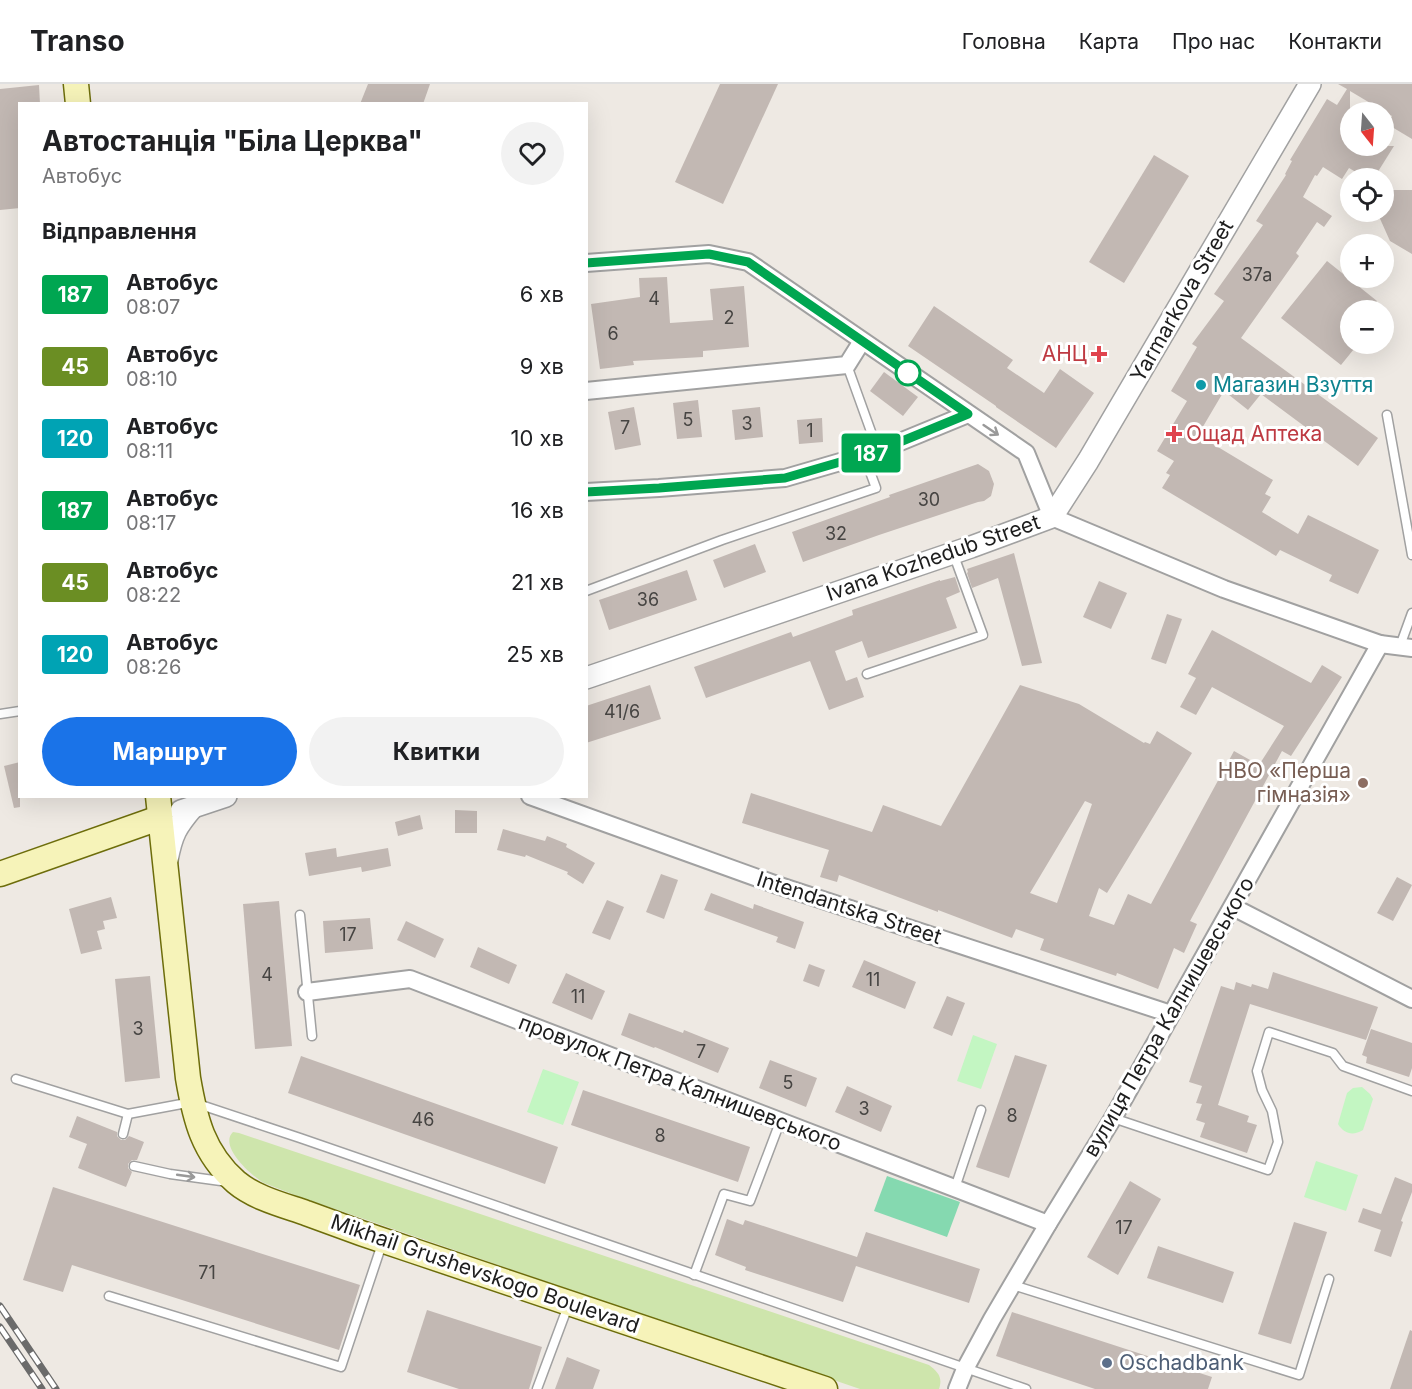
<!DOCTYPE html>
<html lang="uk">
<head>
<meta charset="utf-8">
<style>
	:root { --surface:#fff; --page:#f2f2f2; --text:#202124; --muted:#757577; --line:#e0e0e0; --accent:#1a73e8 }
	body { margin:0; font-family:Inter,sans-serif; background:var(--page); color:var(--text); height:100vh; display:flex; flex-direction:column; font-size:22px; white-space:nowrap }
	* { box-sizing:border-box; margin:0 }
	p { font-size:20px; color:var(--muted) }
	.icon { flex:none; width:33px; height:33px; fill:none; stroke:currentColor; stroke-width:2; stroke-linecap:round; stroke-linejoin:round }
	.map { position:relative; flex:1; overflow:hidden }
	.drawer { position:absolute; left:18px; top:18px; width:570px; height:696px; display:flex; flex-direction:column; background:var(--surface); border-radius:0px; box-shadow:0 6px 24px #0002 }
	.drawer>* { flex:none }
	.badge { padding:0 12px; border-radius:4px; font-size:21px; line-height:39px }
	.needle { width:39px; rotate:163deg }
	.fabs { position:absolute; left:1340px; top:18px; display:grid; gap:12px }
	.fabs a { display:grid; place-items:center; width:54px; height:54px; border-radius:50%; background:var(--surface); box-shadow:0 6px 24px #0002; font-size:30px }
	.map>.badge { position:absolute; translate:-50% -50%; box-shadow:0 0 0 3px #fff }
	h2 { padding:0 24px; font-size:22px; line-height:54px }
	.round { display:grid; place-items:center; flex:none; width:63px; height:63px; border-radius:32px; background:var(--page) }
	.headline { display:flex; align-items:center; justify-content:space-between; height:102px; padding:0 24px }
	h1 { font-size:28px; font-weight:700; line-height:45px }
	.action { display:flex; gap:12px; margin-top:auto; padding:12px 24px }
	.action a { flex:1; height:69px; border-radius:36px; background:var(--accent); color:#fff; font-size:24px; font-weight:700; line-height:69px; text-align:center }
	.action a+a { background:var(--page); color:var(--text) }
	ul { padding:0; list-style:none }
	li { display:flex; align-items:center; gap:18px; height:72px; padding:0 24px }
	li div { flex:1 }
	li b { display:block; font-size:22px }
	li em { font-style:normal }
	li .badge { min-width:66px; font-weight:700; text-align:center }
	header { display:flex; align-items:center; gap:36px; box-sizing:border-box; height:84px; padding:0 30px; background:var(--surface); border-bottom:2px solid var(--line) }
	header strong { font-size:28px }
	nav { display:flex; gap:33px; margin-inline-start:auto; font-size:21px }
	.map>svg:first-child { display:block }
	.grass { fill:#cee5ac }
	.park { fill:#c3f6c2 }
	.pitch { fill:#85d9b0 }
	.building { fill:#c2b8b3; fill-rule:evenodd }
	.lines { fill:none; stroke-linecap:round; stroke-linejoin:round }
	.service-casing { stroke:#a1a1a1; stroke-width:11 }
	.minor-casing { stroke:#a1a1a1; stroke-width:20 }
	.tertiary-casing { stroke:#a1a1a1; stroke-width:24 }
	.secondary-casing { stroke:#6d6d0b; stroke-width:27 }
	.service { stroke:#fff; stroke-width:8 }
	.minor { stroke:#fff; stroke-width:16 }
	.tertiary { stroke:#fff; stroke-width:21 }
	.secondary { stroke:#f6f3b9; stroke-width:24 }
	.rail-casing { stroke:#6b6b6b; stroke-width:7 }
	.rail { stroke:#fff; stroke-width:4.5; stroke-dasharray:14; stroke-linecap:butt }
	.oneway { stroke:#999 }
	.line-casing { stroke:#fff; stroke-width:14 }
	.line { stroke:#00a651; stroke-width:9 }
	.health-dot { fill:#e0444e; stroke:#fff; stroke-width:2 }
	.stop-dot { fill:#fff; stroke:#00a651; stroke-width:3 }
	.culture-dot { fill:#0f9aa8; stroke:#fff; stroke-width:2 }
	.education-dot { fill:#8d6e63; stroke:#fff; stroke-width:2 }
	.service-dot { fill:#5c6f8a; stroke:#fff; stroke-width:2 }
	.labels { text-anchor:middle; stroke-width:6; stroke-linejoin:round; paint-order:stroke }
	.number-label { font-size:18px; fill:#464442 }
	.street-label { font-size:21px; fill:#1d1d1d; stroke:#fff }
	.health-label { font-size:21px; fill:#be3a42; stroke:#fff; text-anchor:end }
	.culture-label { font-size:21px; fill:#0d838f; stroke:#fff; text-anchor:start }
	.education-label { font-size:21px; fill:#785e54; stroke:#fff; text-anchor:end }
	.service-label { font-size:21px; fill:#4e5e75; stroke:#fff; text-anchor:start }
</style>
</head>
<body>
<header>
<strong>Transo</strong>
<nav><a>Головна</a><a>Карта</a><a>Про нас</a><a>Контакти</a></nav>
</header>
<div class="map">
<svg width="1412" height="1305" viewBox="0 0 1412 1305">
	<rect width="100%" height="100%" fill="#eee9e3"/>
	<path class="grass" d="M233,1048L239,1049L929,1281C938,1288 943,1293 939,1305H860L300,1113C288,1108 276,1104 264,1099C252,1092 218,1062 233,1048Z"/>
	<g class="park">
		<path d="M973,951L997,960L981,1005L957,997Z"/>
		<path d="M543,985L579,998L563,1041L527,1028Z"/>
		<path d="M1362,1003L1370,1010L1373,1015L1363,1046C1353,1052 1344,1050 1338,1040L1347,1009L1353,1004Z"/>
		<path d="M1316,1077L1358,1091L1346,1127L1304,1113Z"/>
	</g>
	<path class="pitch" d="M887,1092L960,1118L947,1153L874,1127Z"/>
	<g class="building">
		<path d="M368,0H430L423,20H360Z"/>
		<path d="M720,0H778L723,120L675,98Z"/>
		<path d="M1338,0H1412V55L1387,40L1392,32L1350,7V62H1394L1374,94H1366L1349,84L1342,95L1323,83L1317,92L1315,91L1303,113L1332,132L1324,143L1317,138L1296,169L1299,172L1241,254L1378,354L1358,382L1261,310L1248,326L1224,307L1198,351L1273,396L1265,410L1271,413L1262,428L1298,450L1308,431L1379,466L1358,510L1329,497L1332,491L1280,466L1276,472L1162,404L1170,391L1166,389L1174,377L1157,367L1187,317L1171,307L1197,263L1192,260L1224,217L1214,210L1263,141L1256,137L1286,91L1285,90L1292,77L1290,76L1327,15L1337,21L1347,5Z"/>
		<path d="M39,1L40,20H20V124L0,126V5Z"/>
		<path d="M1154,71L1189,92L1124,199L1089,178Z"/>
		<path d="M1383,106H1412V170L1390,157L1377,128H1383Z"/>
		<path d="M1327,177L1377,217L1370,226H1350V260H1358L1341,281L1281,234Z"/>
		<path d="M667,193L670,239L713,236L710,205L744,202L749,263L703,267V273L633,277L634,281L600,285L591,220L640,213L639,194Z"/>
		<path d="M934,222L1013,276L1007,284L1044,309L1060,285L1094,309L1056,364L996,323V322L908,262Z"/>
		<path d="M884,288L918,313L903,332L870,307Z"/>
		<path d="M698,316L702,353L677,355L673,319Z"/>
		<path d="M634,323L641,361L615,366L608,328Z"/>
		<path d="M760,323L763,353L735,356L732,326Z"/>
		<path d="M822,334L823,358L799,360L797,336Z"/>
		<path d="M978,380L989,387L994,400L991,412L984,417L978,418L879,451L803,478L792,448L890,413L889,411Z"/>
		<path d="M755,460L766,488L724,504L713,476Z"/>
		<path d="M1014,469L1042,579L1022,582L998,494L972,504L967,489L968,488L967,485Z"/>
		<path d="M687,486L697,516L609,546L599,516Z"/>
		<path d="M955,493L960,508L946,514L957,544L868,574L862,557L835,567L846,597L857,593L864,613L829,626L810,577L706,614L694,583L791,548L793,553L853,531L852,526L940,496V497Z"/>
		<path d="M1099,497L1127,509L1111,545L1083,533Z"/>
		<path d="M1167,530L1182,535L1166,580L1151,575Z"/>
		<path d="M1212,546L1311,599L1322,581L1342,593L1291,672L1282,667L1190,837L1197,840L1184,869L1174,864L1158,905L1117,889L1116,892L1040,866L1044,855L1016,845L1012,854L938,826V828L839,791L837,798L820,793L829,766L742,739L751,709L872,748L883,721L941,742L1020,601L1079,620L1144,659L1145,658L1150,660L1157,647L1192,669L1107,809L1099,804L1089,832L1114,841L1128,810L1151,820L1234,667L1259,681L1284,642L1212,603L1196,631L1180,623L1196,594L1188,590ZM1085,717L1092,720L1057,819L1030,809Z"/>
		<path d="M650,601L661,635L586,659V622Z"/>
		<path d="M20,678V723L14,724L4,682Z"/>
		<path d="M455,726L477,727V749H455Z"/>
		<path d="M420,731L423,745L398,752L395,738Z"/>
		<path d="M503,745L545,757L547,752L567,760L566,763L595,779L583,800L567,790L568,788L526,771L525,773L497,766Z"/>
		<path d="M336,764L337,773L388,764L391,782L362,788L361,783L309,792L305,769Z"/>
		<path d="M661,790L678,796L664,835L646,828Z"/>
		<path d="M1397,793L1412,801L1393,837L1377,829Z"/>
		<path d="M711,809L753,825L754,820L804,838L795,865L776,858L778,853L704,826Z"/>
		<path d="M111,813L117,834L103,837L105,845L97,847L102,865L81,870L69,825Z"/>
		<path d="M607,816L624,823L610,856L592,849Z"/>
		<path d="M279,817L292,962L255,965L243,820Z"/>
		<path d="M370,834L373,865L325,869L323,837Z"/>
		<path d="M406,837L444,855L435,874L397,856Z"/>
		<path d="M478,863L517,881L509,900L470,883Z"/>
		<path d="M864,876L916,898L905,925L852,903Z"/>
		<path d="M809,880L825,886L819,903L803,897Z"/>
		<path d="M1273,888L1378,923L1366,956L1250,920L1218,1021L1249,1032L1247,1038L1257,1041L1247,1069L1200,1053L1205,1039L1196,1036L1202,1020L1196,1019L1202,1002L1189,998L1221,902L1234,906L1236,898L1251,903L1252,900L1268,905Z"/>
		<path d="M566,889L605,907L592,936L552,919Z"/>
		<path d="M150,892L160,994L125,998L115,895Z"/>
		<path d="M947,912L965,919L952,952L933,944Z"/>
		<path d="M629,929L683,949L684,946L729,964L718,989L655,963L654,964L621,951Z"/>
		<path d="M1371,945L1412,959V984L1409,993L1366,979L1367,973L1362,971Z"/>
		<path d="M1015,971L1047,981L1009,1094L976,1083Z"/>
		<path d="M301,972L558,1063L545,1100L288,1009Z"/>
		<path d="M770,976L817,994L806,1023L759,1004Z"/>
		<path d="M847,1002L892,1022L881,1048L835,1028Z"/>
		<path d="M583,1006L750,1063L738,1098L571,1041Z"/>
		<path d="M77,1032L117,1048V1052L121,1056H125L129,1052L144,1058L137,1076H132L128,1080V1084L132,1088L126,1103L78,1084L87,1060L69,1053Z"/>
		<path d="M1395,1093L1412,1100V1108L1401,1137L1403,1138L1391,1173L1374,1167L1381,1146L1358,1138L1363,1124L1381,1130Z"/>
		<path d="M1130,1097L1161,1115L1118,1191L1087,1173Z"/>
		<path d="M53,1103L360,1201L339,1266L72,1181L63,1208L23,1196Z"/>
		<path d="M727,1135L743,1141L745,1136L857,1173L866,1148L980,1185L969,1219L856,1182L843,1218L745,1186L746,1183L715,1171Z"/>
		<path d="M1294,1138L1327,1148L1291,1260L1258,1250Z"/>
		<path d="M1158,1162L1234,1188L1223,1219L1147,1194Z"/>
		<path d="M427,1226L542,1263L529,1305H459L407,1288Z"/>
		<path d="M1012,1228L1212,1293L1208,1305H1095L996,1272Z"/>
		<path d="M1410,1246L1412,1247V1305H1390Z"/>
		<path d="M567,1273L600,1286L593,1305H555Z"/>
	</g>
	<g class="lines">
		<defs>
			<g id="service">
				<path d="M1387,331L1412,471"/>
				<path d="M586,507L722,456L876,404L869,385L878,367L847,281"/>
				<path d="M1400,562L1412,529"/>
				<path d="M867,590L983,551L953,469"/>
				<path d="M0,630L20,627"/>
				<path d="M300,831L312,952"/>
				<path d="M16,995L128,1030L192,1018L300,1054L1026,1305"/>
				<path d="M1113,1034L1268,1086L1278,1058L1272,1027L1262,1006L1257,987L1269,948L1333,969L1343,982L1412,1007"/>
				<path d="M123,1050L128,1030"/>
				<path d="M134,1082L170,1090L228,1098"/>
				<path d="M955,1104L981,1026"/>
				<path d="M694,1191L724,1110L750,1117L780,1038"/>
				<path d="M1013,1201L1299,1291L1329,1195"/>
				<path d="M109,1212L341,1283L383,1157"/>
				<path d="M537,1305L568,1222"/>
			</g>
			<g id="minor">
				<path d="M586,179L709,170L748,178L1026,369L1052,433L1224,505L1380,560L1412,564"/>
				<path d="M586,307L847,281L862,257"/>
				<path d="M586,408L659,404L785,394L878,367L968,330"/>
				<path d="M530,712L777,801L1171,930"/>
				<path d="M1233,823L1412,915"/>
				<path d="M307,908L410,895L1048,1140"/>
				<path d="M957,1305L965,1285L992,1235L1048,1140L1113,1034L1380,560"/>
			</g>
			<g id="tertiary">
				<path d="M586,594L971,463L1052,433L1088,377L1310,0"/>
				<path d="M181,727L226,712"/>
				<path d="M167,776C172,750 176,743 193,723"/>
			</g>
			<g id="secondary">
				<path d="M76,0L78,20"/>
				<path d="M158,712L188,994C195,1035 203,1069 236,1098C255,1114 283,1121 306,1129C343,1143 380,1156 417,1168C553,1213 689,1259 825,1305"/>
				<path d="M0,790L159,734"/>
			</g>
		</defs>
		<use href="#service" class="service-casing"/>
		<use href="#minor" class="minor-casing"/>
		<use href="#tertiary" class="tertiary-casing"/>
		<use href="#secondary" class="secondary-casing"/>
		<use href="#service" class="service"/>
		<use href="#minor" class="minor"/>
		<use href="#tertiary" class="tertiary"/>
		<use href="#secondary" class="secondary"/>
		<defs>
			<g id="rail">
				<path d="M0,1222L56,1305"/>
				<path d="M0,1243L42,1305"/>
			</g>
		</defs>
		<use href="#rail" class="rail-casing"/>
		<use href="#rail" class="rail"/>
	</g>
	<defs><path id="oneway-shaft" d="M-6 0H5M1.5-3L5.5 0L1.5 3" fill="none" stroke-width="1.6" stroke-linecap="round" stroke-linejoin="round" transform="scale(1.5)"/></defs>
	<g class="oneway">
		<use href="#oneway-shaft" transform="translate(991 346) rotate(34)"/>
		<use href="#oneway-shaft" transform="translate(186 1092) rotate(8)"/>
	</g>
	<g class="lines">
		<defs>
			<path id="line" d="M586,179L709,170L748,178L968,330L878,367L785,394L659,404L586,408"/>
		</defs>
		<use href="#line" class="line-casing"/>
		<use href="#line" class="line"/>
	</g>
	<g class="health-dot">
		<path d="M1096 261h6v6h6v6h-6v6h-6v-6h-6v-6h6z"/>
		<path d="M1171 341h6v6h6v6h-6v6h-6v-6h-6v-6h6z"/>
	</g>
	<circle class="stop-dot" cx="908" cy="289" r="12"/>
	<circle class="culture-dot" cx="1201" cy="301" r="6"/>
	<circle class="education-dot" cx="1363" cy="699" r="6"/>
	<circle class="service-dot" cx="1107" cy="1279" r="6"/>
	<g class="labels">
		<g class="number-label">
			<text x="1257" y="197">37а</text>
			<text x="654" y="221">4</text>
			<text x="729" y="240">2</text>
			<text x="613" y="256">6</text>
			<text x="688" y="342">5</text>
			<text x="747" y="346">3</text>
			<text x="625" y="350">7</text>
			<text x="810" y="353">1</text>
			<text x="929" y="422">30</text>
			<text x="836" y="456">32</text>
			<text x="648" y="522">36</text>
			<text x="622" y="634">41/6</text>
			<text x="348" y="857">17</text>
			<text x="267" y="897">4</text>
			<text x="873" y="902">11</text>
			<text x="578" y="919">11</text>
			<text x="138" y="951">3</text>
			<text x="701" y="974">7</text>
			<text x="788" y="1005">5</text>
			<text x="864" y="1031">3</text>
			<text x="1012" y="1038">8</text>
			<text x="423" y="1042">46</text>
			<text x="660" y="1058">8</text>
			<text x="1124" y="1150">17</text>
			<text x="207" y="1195">71</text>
		</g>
		<g class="street-label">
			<text transform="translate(1182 217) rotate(-60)" y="7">Yarmarkova Street</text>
			<text transform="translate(933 474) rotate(-19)" y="7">Ivana Kozhedub Street</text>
			<text transform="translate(849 824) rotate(18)" y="7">Intendantska Street</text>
			<text transform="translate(1169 933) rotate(-60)" y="7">вулиця Петра Калнишевського</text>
			<text transform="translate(680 999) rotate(21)" y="7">провулок Петра Калнишевського</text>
			<text transform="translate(485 1190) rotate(19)" y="7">Mikhail Grushevskogo Boulevard</text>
		</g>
		<g class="health-label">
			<text x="1087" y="277">АНЦ</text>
			<text x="1186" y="357" text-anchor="start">Ощад Аптека</text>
		</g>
		<g class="culture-label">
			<text x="1213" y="308">Магазин Взуття</text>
		</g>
		<g class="education-label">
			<text x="1351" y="694">НВО «Перша<tspan x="1351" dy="24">гімназія»</tspan></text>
		</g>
		<g class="service-label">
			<text x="1119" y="1286">Oschadbank</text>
		</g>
	</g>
</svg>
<div class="fabs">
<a><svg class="needle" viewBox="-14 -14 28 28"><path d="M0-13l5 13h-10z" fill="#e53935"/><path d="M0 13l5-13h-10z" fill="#757577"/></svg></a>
<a><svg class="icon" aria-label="locate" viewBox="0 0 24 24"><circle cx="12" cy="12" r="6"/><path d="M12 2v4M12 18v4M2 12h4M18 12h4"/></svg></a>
<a>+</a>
<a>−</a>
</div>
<b class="badge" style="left:871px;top:369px;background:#00a651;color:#fff">187</b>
<section class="drawer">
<div class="headline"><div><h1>Автостанція &quot;Біла Церква&quot;</h1><p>Автобус</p></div><a class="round"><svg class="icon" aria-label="heart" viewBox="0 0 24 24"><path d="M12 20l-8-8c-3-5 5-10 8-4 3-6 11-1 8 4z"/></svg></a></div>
<h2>Відправлення</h2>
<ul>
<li><span class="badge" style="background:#00a651;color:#fff">187</span><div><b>Автобус</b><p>08:07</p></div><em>6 хв</em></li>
<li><span class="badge" style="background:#6b8e23;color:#fff">45</span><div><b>Автобус</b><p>08:10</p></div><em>9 хв</em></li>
<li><span class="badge" style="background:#00a3b4;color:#fff">120</span><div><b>Автобус</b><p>08:11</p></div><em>10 хв</em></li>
<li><span class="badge" style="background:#00a651;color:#fff">187</span><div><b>Автобус</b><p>08:17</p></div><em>16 хв</em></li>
<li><span class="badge" style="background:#6b8e23;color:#fff">45</span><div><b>Автобус</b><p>08:22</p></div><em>21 хв</em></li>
<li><span class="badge" style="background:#00a3b4;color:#fff">120</span><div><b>Автобус</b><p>08:26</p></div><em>25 хв</em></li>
</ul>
<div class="action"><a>Маршрут</a><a>Квитки</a></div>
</section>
</div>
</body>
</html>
